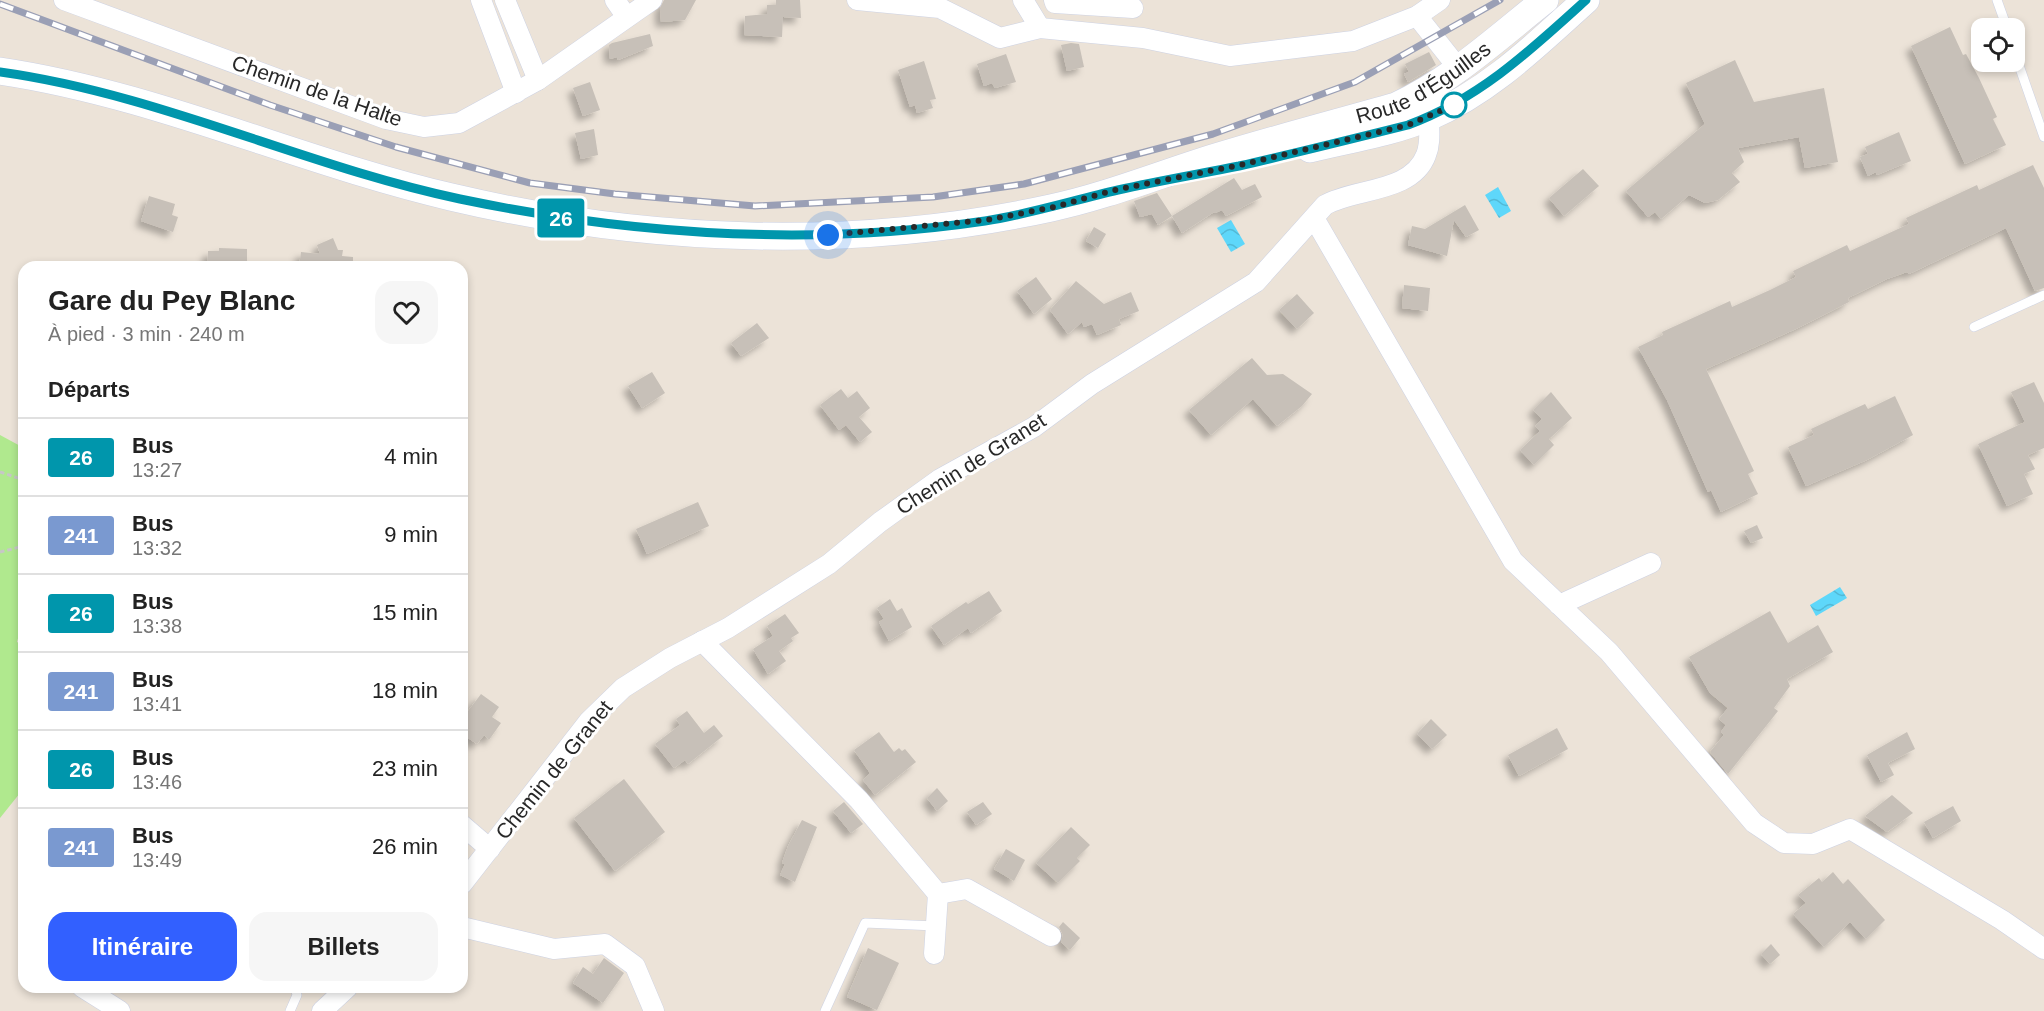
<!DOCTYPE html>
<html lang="fr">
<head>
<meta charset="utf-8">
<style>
	:root { --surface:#fff; --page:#f6f6f6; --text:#222; --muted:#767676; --line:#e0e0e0; --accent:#3260ff }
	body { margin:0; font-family:Helvetica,sans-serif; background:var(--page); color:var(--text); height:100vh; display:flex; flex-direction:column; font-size:22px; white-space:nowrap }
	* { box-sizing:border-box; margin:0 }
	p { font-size:20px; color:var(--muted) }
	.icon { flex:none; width:33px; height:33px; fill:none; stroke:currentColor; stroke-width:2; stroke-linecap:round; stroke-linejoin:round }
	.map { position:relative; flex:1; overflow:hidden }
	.sheet { position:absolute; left:18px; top:261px; width:450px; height:732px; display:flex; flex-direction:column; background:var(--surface); border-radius:18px; box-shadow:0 3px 9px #0003 }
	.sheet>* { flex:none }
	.badge { padding:0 12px; border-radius:4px; font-size:21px; line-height:39px }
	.tools { position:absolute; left:1971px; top:18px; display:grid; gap:12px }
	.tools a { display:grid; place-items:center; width:54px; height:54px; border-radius:12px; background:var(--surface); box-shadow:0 3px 9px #0003; font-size:30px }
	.you { position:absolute; width:30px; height:30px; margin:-15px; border:4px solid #fff; border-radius:50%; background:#1a73e8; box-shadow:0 0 0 9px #1a73e833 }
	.map>.badge { position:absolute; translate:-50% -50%; box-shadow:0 0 0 3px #fff }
	h2 { padding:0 30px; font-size:22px; line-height:54px }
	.round { display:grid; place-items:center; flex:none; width:63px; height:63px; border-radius:18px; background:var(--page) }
	.headline { display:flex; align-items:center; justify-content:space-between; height:102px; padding:0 30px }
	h1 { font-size:28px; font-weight:700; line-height:45px }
	.primary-button { display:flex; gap:12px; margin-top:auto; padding:12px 30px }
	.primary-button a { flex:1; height:69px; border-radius:18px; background:var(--accent); color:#fff; font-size:24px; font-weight:700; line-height:69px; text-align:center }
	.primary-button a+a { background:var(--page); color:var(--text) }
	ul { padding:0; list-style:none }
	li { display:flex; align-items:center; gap:18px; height:78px; padding:0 30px; border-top:2px solid var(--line) }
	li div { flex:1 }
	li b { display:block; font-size:22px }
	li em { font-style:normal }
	li .badge { min-width:66px; font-weight:700; text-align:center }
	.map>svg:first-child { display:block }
	.grass { fill:#b0e98e }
	.water { fill:url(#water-waves) }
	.building { fill:#c7c0b8; filter:url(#shadow) }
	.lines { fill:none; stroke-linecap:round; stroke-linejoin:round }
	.lane-casing { stroke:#cdd2e3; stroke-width:10 }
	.street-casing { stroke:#cdd2e3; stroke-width:21 }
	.secondary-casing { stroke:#cdd2e3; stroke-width:28 }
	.path { stroke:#c7c7c7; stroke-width:3; stroke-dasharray:4.5 3; stroke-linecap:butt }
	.lane { stroke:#fff; stroke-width:9 }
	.street { stroke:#fff; stroke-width:20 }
	.secondary { stroke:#fff; stroke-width:27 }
	.rail-casing { stroke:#9a9fb5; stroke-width:7 }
	.rail { stroke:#fff; stroke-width:4.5; stroke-dasharray:14; stroke-linecap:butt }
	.line-casing { stroke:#fff; stroke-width:14 }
	.line { stroke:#0096ac; stroke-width:9 }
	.walk { stroke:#282828; stroke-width:6; stroke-dasharray:0 10.8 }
	.stop-dot { fill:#fff; stroke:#0096ac; stroke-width:3 }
	.labels { text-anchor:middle; stroke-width:6; stroke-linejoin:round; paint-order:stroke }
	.street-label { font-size:21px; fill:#282828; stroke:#fff }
</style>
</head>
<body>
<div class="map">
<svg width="2044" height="1011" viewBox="0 0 2044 1011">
	<defs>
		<pattern id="water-waves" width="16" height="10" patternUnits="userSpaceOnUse" patternTransform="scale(1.5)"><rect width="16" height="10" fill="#5ed7fa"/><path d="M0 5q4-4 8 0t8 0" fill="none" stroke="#52b9d6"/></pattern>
		<filter id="shadow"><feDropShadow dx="-5.5" dy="5.5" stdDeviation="3" flood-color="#0004"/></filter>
	</defs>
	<rect width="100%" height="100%" fill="#ece3d8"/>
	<path class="grass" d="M0,435L24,448V616L17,642L24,646V788L0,818Z"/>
	<g class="water">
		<path d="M1498,187L1511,211L1499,218L1485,195Z"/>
		<path d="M1231,220L1245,244L1231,252L1217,228Z"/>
		<path d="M1840,587L1847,598L1816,616L1810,605Z"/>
	</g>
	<g class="building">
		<path d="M664,0H696L685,20L661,22L660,8Z"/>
		<path d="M776,0H800L801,18L783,17L782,37L744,35L745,16L767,14V5H776Z"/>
		<path d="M1950,27L1963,55L1966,54L1979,78L1997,117L1993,119L2006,145L1965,164L1911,46Z"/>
		<path d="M650,34L653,46L618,60L617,57L610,59L609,45L612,43Z"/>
		<path d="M1071,43L1079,44L1084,67L1067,71L1061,45Z"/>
		<path d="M1429,52L1436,65L1408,82L1404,74L1409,72L1405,64Z"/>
		<path d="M1006,54L1016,82L995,88L992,83L984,86L977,64Z"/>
		<path d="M1735,60L1754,102L1824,88L1838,162L1805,168L1799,137L1738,148L1744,162L1732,173L1740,182L1718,200L1705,203L1689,195L1661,219L1655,212L1648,217L1626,191L1705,124L1686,83Z"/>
		<path d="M924,61L936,99L930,100L933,108L917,113L915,105L910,107L898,70Z"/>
		<path d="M590,82L600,110L583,116L573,88Z"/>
		<path d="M594,129L598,155L581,159L575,133Z"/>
		<path d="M1899,132L1911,161L1877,175L1876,172L1868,176L1860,157L1868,154L1865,147Z"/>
		<path d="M2033,165L2044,188V288L2035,291L2006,228L1909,274L1907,272L1887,279L1848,298L1849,302L1798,328L1706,369L1754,471L1748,474L1758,494L1721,512L1711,490L1708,492L1667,400L1638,347L1663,335L1662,332L1730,301L1732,307L1770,290L1796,277L1793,271L1847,245L1850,251L1909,224L1906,218L1977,185L1979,190Z"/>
		<path d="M1583,169L1599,186L1564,216L1549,198Z"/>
		<path d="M1234,178L1242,190L1255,184L1262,197L1226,216L1222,210L1215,213L1214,212L1182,233L1172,216L1158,225L1152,214L1140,217L1134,201L1157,193L1172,216Z"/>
		<path d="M149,196L175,204L172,215L178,217L173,232L141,221Z"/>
		<path d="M1465,205L1479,230L1466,237L1454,220L1447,256L1408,245L1412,226L1425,229Z"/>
		<path d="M1094,227L1106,234L1098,248L1086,241Z"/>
		<path d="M333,238L338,250H343L342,256L353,257V267H299L301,252L320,254L317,245Z"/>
		<path d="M219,248L247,249V267H207L208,251H219Z"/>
		<path d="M1036,277L1052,299L1034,314L1017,291Z"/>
		<path d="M1076,281L1104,304L1131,292L1139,311L1119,319L1121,325L1097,335L1092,324L1084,327L1082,322L1068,334L1050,310Z"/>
		<path d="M1404,285L1430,288L1428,311L1402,308Z"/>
		<path d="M1297,294L1314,313L1297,329L1279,310Z"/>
		<path d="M757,323L769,338L741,356L731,343Z"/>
		<path d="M1252,358L1267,375L1283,374L1312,394L1302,406L1277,426L1253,399L1211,435L1189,410Z"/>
		<path d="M652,372L665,393L642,408L628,386Z"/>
		<path d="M2034,382L2044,403V448L2028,455L2035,469L2024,474L2033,494L2007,506L1978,444L2025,422L2011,392Z"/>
		<path d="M841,389L848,398L857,391L870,408L859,417L872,432L860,442L846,425L839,430L820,405Z"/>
		<path d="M1551,392L1572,418L1549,439L1554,445L1534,465L1520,450L1540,431L1535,426L1542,419L1533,410Z"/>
		<path d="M1895,396L1913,435L1867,460L1806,486L1788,447L1814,435L1811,429L1828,421L1865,404L1868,409Z"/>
		<path d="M698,502L709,526L647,554L636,529Z"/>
		<path d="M1757,525L1763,538L1751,543L1744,531Z"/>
		<path d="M989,591L1002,611L971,633L968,628L944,645L931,626L966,602L968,604Z"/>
		<path d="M890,599L897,611L902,608L912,627L889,641L879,622L884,619L877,608Z"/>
		<path d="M1770,611L1788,643L1818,625L1833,652L1787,679L1790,686L1774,708L1778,711L1728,774L1710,752L1724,735L1721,732L1726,725L1719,719L1728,708L1710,693L1689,657Z"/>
		<path d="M785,614L799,633L791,638L793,641L779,651L786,661L768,674L753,649L773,636L767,626Z"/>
		<path d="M481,694L499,707L492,717L501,723L489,740L484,735L477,744L462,734V719Z"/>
		<path d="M687,711L704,733L714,725L723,736L688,764L685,760L674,768L655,744L680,725L676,719Z"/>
		<path d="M1431,719L1447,735L1432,749L1417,734Z"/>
		<path d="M1557,728L1568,749L1519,776L1508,755Z"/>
		<path d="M879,732L894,752L899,748L902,751L905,749L916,762L875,795L863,780L870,773L854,750Z"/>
		<path d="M1907,732L1915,749L1888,763L1894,775L1881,782L1867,755Z"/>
		<path d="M624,779L665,832L615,871L574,818Z"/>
		<path d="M937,788L948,801L937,811L927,798Z"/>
		<path d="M1892,795L1913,813L1887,832L1865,816Z"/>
		<path d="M844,802L863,824L851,833L833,811Z"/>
		<path d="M983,802L992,814L976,825L967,812Z"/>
		<path d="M1953,806L1961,821L1933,838L1924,822Z"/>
		<path d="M802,820L817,827L795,882L780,875L785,864L782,863L788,846Z"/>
		<path d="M1071,827L1090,845L1077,858L1080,861L1058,883L1036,863Z"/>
		<path d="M1006,849L1025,860L1014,881L994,869Z"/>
		<path d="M1833,872L1843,884L1848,879L1885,920L1866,939L1850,922L1824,947L1793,914L1806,903L1798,895L1819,878L1822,882Z"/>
		<path d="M1063,922L1080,938L1070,950L1061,942L1063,935L1059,927Z"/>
		<path d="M1771,944L1780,955L1770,964L1761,954Z"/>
		<path d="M868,948L899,963L877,1010L847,997Z"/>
		<path d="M604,958L624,973L603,1003L573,983L583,967L593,974Z"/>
	</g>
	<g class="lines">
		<defs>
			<g id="lane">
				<path d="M1997,0L2007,28"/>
				<path d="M2014,51L2044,137"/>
				<path d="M1974,327L2044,295"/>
				<path d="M290,1011L297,995L295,987"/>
				<path d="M825,1011L865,923L936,926"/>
			</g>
			<g id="street">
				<path d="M64,0L386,119L424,127L459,123L538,80L652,0"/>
				<path d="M481,0L516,93"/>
				<path d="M505,0L538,80"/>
				<path d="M615,0L626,16"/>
				<path d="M857,0L940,8L1000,38L1040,28L1143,38L1230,56L1353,41L1417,16L1440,0"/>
				<path d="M1023,0L1040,28"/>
				<path d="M1054,0L1055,3L1133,8"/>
				<path d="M1417,16L1459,69"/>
				<path d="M1314,218L1513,561L1609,652L1754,823L1784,843L1813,844L1850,829L2002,920L2044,949"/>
				<path d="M1559,605L1651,563"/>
				<path d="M702,641L859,800L938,894L967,889L1051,936"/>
				<path d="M462,825L490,849"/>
				<path d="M462,884L589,721L623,688L670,658L728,628L829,564L880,522L940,479L1034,427L1092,384L1256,282L1325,205C1354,188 1412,193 1426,155C1431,143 1429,130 1429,117"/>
				<path d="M462,927L554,949L605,944L635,966L654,1011"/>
				<path d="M934,954L938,894"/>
				<path d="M82,987L120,1011"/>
				<path d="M322,1011L348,987"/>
			</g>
			<g id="secondary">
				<path id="s1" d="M0,71C155,94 298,161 451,197C646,243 854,251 1051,208C1107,196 1161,174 1216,157C1275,139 1336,123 1396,106C1452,80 1497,38 1545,0"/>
				<path d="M1310,149C1350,139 1392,133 1429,117C1490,91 1537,44 1586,0"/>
			</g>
		</defs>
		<use href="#lane" class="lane-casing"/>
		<use href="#street" class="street-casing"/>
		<use href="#secondary" class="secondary-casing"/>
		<g class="path">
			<path d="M0,472L24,480"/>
			<path d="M0,552L24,546"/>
		</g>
		<use href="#lane" class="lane"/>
		<use href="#street" class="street"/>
		<use href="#secondary" class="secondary"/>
		<defs>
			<path id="rail" d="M0,4L270,105L396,147L530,183L615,194L755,206L933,197L1024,184L1213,134L1355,82L1500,0"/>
		</defs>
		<use href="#rail" class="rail-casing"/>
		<use href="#rail" class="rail"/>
	</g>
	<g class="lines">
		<defs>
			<path id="line" d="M0,72C159,94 304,166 460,199C633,235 809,247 985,221C1030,214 1074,200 1118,190C1158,181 1199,174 1239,166C1296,153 1352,139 1408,125C1479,99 1531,50 1586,0"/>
		</defs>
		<use href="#line" class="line-casing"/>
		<use href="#line" class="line"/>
		<path class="walk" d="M828,235L987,220L1054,207L1115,190L1240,165L1408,125L1454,105"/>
	</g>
	<circle class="stop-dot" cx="1454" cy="105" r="12"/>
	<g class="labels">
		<g class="street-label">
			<text dy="7" stroke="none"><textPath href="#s1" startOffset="1468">Route d'Éguilles</textPath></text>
			<text transform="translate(317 91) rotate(19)" y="7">Chemin de la Halte</text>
			<text transform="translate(971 464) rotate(-32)" y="7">Chemin de Granet</text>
			<text transform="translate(554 770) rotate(-51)" y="7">Chemin de Granet</text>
		</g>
	</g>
</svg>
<div class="tools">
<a><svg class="icon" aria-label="locate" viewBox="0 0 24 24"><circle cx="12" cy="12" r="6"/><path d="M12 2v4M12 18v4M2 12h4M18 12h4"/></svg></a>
</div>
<div class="you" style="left:828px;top:235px"></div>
<b class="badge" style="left:561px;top:218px;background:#0096ac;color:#fff">26</b>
<section class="sheet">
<div class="headline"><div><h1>Gare du Pey Blanc</h1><p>À pied · 3 min · 240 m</p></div><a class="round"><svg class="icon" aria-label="heart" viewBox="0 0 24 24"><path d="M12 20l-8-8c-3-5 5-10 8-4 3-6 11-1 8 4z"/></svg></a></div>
<h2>Départs</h2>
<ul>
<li><span class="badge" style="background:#0096ac;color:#fff">26</span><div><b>Bus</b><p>13:27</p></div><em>4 min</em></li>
<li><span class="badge" style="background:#7a99d0;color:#fff">241</span><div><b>Bus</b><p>13:32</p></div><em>9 min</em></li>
<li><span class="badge" style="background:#0096ac;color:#fff">26</span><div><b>Bus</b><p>13:38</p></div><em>15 min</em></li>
<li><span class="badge" style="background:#7a99d0;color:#fff">241</span><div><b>Bus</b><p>13:41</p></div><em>18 min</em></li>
<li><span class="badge" style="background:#0096ac;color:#fff">26</span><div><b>Bus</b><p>13:46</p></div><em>23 min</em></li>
<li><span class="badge" style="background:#7a99d0;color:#fff">241</span><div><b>Bus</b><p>13:49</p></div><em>26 min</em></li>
</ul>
<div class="primary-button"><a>Itinéraire</a><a>Billets</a></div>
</section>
</div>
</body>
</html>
